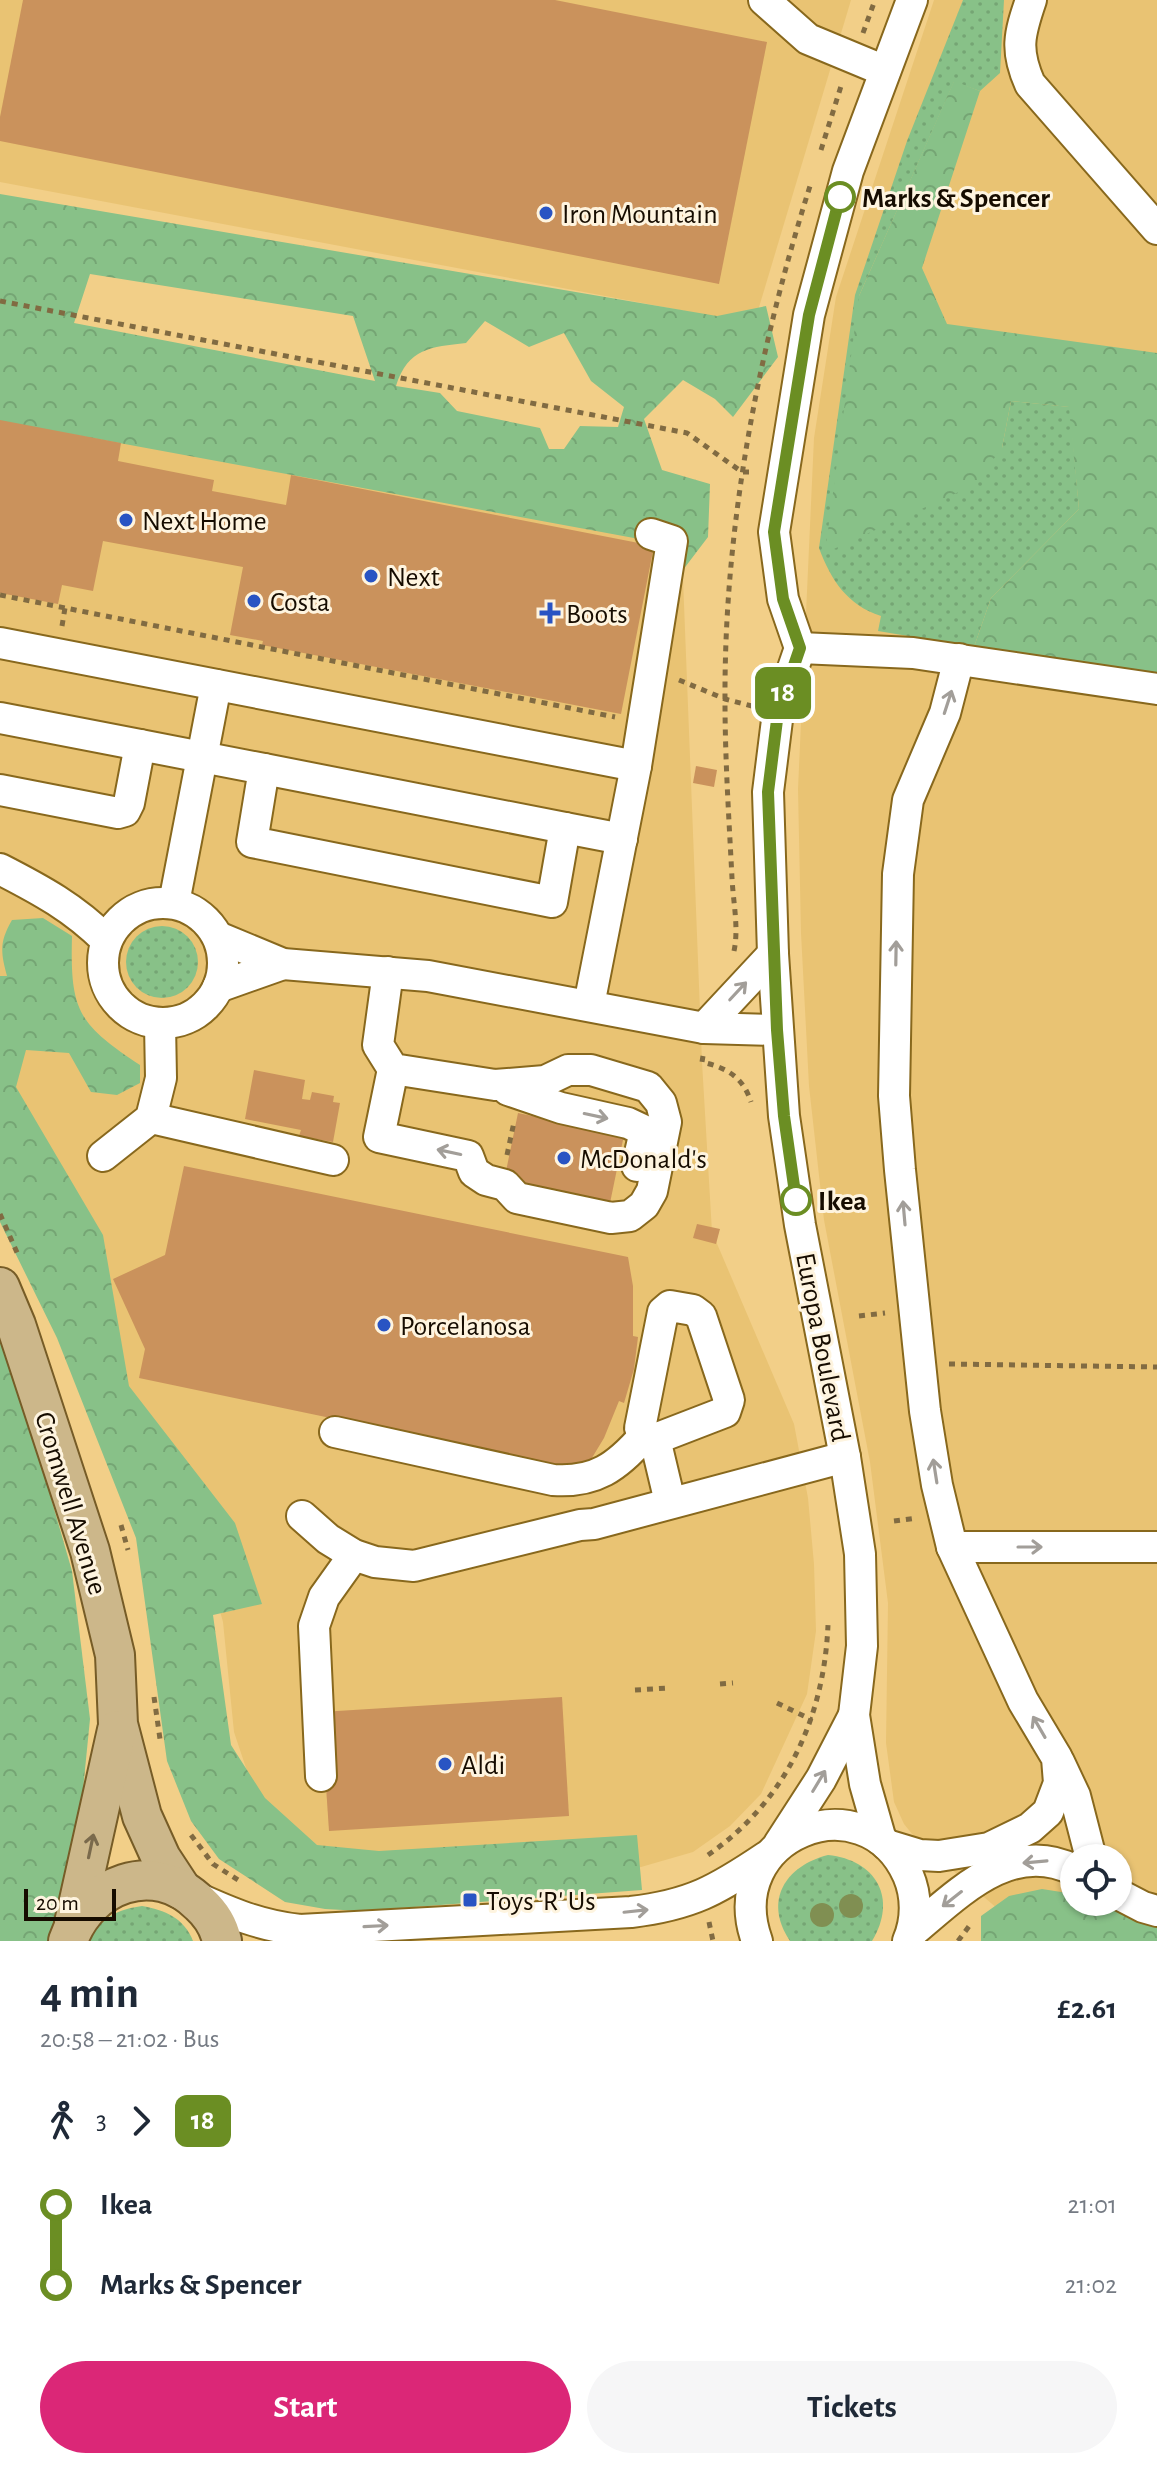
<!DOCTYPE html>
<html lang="en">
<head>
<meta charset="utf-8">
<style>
	:root { --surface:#fff; --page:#f6f6f7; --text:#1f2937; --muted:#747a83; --accent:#db2777 }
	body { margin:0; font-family:"Alegreya Sans",sans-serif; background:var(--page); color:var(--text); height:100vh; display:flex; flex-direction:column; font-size:30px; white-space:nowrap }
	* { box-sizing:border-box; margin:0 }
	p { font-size:26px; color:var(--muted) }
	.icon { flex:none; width:44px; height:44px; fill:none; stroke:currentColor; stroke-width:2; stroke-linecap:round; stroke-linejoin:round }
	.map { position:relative; height:1941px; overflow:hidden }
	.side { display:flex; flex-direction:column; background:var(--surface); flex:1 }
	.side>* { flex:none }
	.badge { padding:0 16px; border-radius:12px; font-size:28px; line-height:52px }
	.buttons { position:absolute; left:1060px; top:1844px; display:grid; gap:16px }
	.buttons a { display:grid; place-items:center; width:72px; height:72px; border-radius:50%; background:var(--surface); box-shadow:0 2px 6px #0004; font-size:40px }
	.scale { position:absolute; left:24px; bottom:20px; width:92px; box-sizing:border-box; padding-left:8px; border:4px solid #160c00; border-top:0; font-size:22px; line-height:28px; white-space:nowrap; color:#160c00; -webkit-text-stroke:6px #fef4df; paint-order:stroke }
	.map>.badge { position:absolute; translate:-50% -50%; box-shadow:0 0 0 4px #fff }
	.legs { display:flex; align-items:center; gap:12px; height:88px; padding:0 40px; font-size:26px }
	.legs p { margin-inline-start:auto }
	.summary { display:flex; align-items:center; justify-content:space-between; height:136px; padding:0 40px }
	h1 { font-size:44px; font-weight:700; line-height:60px }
	.primary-button { display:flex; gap:16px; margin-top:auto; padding:16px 40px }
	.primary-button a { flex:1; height:92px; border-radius:48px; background:var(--accent); color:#fff; font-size:32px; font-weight:700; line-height:92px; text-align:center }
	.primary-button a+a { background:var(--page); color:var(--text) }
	ul { padding:0 40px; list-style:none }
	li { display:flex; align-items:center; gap:28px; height:80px; font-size:30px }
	li i { display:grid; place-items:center; width:12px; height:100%; margin:0 10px; background:currentColor }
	li i::after { content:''; width:20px; height:20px; margin:-10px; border:6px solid; border-radius:50%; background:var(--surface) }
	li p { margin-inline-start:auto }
	li:first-child i { background:linear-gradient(#0000 50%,currentColor 0) }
	li:last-child i { background:linear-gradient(currentColor 50%,#0000 0) }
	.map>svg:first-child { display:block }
	.built { fill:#e9c373; fill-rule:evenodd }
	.grass { fill:url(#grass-dots) }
	.forest { fill:url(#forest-crowns); fill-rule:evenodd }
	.building { fill:#ca925c }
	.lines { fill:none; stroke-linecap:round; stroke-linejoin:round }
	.minor-casing { stroke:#88681d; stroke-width:34 }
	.major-casing { stroke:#765c27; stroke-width:42 }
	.path { stroke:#816b42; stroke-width:5; stroke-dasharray:6 6; stroke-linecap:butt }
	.minor { stroke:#fff; stroke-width:30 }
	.major { stroke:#ccb78a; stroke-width:38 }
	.tree { fill:#808f52 }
	.oneway { stroke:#a29e99 }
	.oneway2 { stroke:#7a6a4c }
	.line-1-casing { stroke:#fff; stroke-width:18 }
	.line-1 { stroke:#6b8e23; stroke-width:12 }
	.stop-1-dot { fill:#fff; stroke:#6b8e23; stroke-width:4 }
	.poi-dot { fill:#2954c3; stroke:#fef4df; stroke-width:3 }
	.labels { text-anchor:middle; stroke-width:6; stroke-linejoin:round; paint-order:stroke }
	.stop-label { font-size:28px; font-weight:bold; fill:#160c00; stroke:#fef4df; text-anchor:start }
	.poi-label { font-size:28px; fill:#160c00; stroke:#fef4df; text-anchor:start }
	.street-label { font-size:28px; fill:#160c00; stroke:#fef4df }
</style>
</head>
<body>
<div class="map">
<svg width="1157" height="1941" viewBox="0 0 1157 1941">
	<defs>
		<pattern id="grass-dots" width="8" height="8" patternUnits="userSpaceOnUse" patternTransform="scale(2)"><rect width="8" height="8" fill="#88c188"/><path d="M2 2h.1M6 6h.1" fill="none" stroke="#75a574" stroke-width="1.8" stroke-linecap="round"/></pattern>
		<pattern id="forest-crowns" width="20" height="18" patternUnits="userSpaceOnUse" patternTransform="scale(2)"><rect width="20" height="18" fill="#88c188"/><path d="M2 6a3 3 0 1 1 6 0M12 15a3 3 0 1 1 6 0" fill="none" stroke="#75a574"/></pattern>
	</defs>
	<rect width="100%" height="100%" fill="#f2cf88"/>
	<g class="built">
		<path d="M0,0H851L754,324L0,182Z"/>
		<path d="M934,0H1157V1941L1005,1915L917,1840L904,1824L894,1802L886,1743L888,1603L870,1462L824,1220L809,1086L801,933L798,789L814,438L836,297ZM1074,1858H1118V1902H1074Z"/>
		<path d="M0,401L681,528L702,1062L712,1232L794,1424L808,1498L814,1564L816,1631L807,1694L761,1794L730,1826L693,1852L641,1867L359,1879L303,1857L253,1789L234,1732L223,1622L198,1531L101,1397L0,1090Z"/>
	</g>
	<g class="grass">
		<path d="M963,0H1004L1000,73L980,91L954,82L859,296L1002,448L1011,401L1070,407L1079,509L991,598L974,647L878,631L881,616C847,605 831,580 819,548L855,295L907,141Z"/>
		<circle cx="162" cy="962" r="36"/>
		<path d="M828,1855C876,1860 898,1898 872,1941H790C763,1901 785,1866 828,1855Z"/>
		<path d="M142,1906C165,1910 184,1918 193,1941H90C99,1918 119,1909 142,1906Z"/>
	</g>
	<g class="forest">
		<path d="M954,81L980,91L922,268L947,324L1157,353V678L974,647L991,598L1079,509L1069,407L1011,401L1002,448L974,485L825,553L859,296Z"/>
		<path d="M0,194L717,316L766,306L778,357L733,417L715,399L683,380L644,419L662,470L710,484L708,537L670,587L661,543L0,421ZM90,274L353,316L375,381L74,323ZM485,321L529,347L564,333L591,381L624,407L618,427L580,426L564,449H549L540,428L457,411L440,393L396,386C408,348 431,347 466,343Z"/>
		<path d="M43,918L72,936C70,1011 78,1024 140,1065V1083L117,1095L91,1092L69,1053L26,1050L16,1087L103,1235L129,1386L235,1523L262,1604L213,1615L231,1745L265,1798L317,1845L379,1851L637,1835L642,1890L361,1911L325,1909L285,1902L219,1859L191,1821L167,1761L136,1538L57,1338L0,1222V976H7C0,951 0,941 12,920Z"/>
		<path d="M0,1340L19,1387L72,1571L90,1719L79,1830L52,1941H0Z"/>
		<path d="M1042,1889L1074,1894V1902H1104L1157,1923V1941H981V1916L1009,1896Z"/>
	</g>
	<g class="building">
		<path d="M23,0H555L767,42L719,284L0,141V117Z"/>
		<path d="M0,420L121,443L118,461L214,480L212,491L286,505L291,475L654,546L621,714L262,645L263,641L230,635L243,567L103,541L93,591L62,585L58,604L0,593Z"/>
		<path d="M696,766L717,770L714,787L693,783Z"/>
		<path d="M254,1070L305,1080L302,1099L310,1100L312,1092L334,1096L333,1102L340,1103L333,1142L299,1136L301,1130L245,1119Z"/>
		<path d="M518,1113L624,1135L610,1203L504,1181Z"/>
		<path d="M184,1166L628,1257L633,1286V1336L638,1337L634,1369L624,1403L619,1401L604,1438L584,1471L139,1378L145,1349L113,1279L165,1255Z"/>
		<path d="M697,1224L720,1229L716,1244L693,1238Z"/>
		<path d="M562,1697L569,1816L329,1831L321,1712Z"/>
	</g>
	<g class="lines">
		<defs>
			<g id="minor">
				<path d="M764,0L808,39L885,71"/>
				<path d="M1031,0C1019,35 1015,50 1030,84L1157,229"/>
				<path d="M0,643L636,766"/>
				<path d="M800,648L913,653L1157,689"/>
				<path d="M0,718L140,745"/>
				<path d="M264,769L565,828"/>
				<path d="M0,790L118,813L125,811L129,803L140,745L264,769L252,842L552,902L565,828L622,839"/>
				<path d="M0,869C41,890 74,908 106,940"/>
				<circle cx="163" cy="963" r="60"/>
				<path d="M174,903L216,685"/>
				<path d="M218,937L283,964L428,976L704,1028L777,1030"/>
				<path d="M388,972L378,1045L393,1069L379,1137L468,1156L474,1172L486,1180L505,1185L517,1198L611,1218L630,1216L644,1205L652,1191L666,1122L661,1103L648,1087L591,1070H568L545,1081L495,1085L393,1069"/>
				<path d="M218,987L283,964"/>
				<path d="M589,1005L636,766L672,541L651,534"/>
				<path d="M704,1028L773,954"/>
				<path d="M508,1090L561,1108L628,1123L645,1131L637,1166"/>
				<path d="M151,1118L333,1160"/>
				<path d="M103,1156L151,1118L161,1078L160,1024"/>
				<path d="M670,1306L693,1310L701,1316L729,1400L725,1412L655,1439L644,1436L640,1428L663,1312Z"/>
				<path d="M335,1432L553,1480C595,1483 617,1467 644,1436"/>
				<path d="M655,1439L670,1502"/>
				<path d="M302,1516L328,1539L354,1555L375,1562L414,1566L580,1525L594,1524L845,1457"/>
				<path d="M952,1547H1157"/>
				<path d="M1059,1762L1075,1796L1091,1858"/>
				<path d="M321,1776L314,1626L324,1597L354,1555"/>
				<path d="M881,1840L865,1784L854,1715L862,1646L860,1554L845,1457L800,1225L784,1116L773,954L768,792L778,712L800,648L783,599L774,532L809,315L848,171L912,0"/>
				<path d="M779,1844L821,1779L854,1715"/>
				<path d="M887,1845L920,1855L939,1856L989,1848L1030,1828L1048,1812L1059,1783L1057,1758L1023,1701L952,1547L937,1485L925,1411L900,1170L894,1096L898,874L908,800L945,713L959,659"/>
				<path d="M1118,1894L1143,1907L1157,1911"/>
				<path d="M195,1897C230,1913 261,1926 300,1930L631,1912C691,1905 717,1890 766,1857"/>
				<path d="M912,1932C958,1894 1011,1838 1074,1870"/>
				<path d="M757,1941C719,1836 864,1777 908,1875C917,1896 917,1920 908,1941"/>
			</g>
			<g id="major">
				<path d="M0,1287L16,1325L90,1551L115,1655L118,1724L142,1816L161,1858L182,1890"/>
				<path d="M74,1923L117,1730"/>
				<path d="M68,1941C88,1884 154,1858 200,1904C211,1914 219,1927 222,1941"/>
			</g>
		</defs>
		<use href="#minor" class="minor-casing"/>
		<use href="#major" class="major-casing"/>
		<g class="path">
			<path d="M863,33L875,0"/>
			<path d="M821,150L842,83"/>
			<path d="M0,301L687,433L742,472H754"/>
			<path d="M0,595L615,717"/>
			<path d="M62,626L65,608"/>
			<path d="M679,680L725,699L752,706"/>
			<path d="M734,951C739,928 733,901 732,878C729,819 725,760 725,701C724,527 758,351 810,186"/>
			<path d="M703,1056L702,1062C727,1068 743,1077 751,1102"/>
			<path d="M507,1155L514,1122"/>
			<path d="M0,1214L19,1257"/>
			<path d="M859,1316L885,1313"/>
			<path d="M949,1364L1157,1367"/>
			<path d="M894,1521L917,1518"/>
			<path d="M121,1525L128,1550"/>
			<path d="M720,1684L733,1683"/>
			<path d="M635,1690L669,1688"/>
			<path d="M154,1697L160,1739"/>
			<path d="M777,1703L812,1720"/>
			<path d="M191,1835L213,1864L238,1880"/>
			<path d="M708,1855C786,1801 824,1718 828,1625"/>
			<path d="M709,1922L713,1941"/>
			<path d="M958,1941L970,1925"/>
		</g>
		<use href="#minor" class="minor"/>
		<use href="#major" class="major"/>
	</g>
	<g class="tree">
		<circle cx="851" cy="1906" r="12"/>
		<circle cx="822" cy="1915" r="12"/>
	</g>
	<defs><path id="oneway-shaft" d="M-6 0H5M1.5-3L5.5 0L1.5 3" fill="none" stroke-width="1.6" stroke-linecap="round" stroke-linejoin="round" transform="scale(2)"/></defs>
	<g class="oneway">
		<use href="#oneway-shaft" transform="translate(948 702) rotate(-72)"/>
		<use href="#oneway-shaft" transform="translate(896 953) rotate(-89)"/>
		<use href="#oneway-shaft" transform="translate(738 991) rotate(-47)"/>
		<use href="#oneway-shaft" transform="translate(596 1116) rotate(12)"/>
		<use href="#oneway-shaft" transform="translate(449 1152) rotate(-168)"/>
		<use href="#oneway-shaft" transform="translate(904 1213) rotate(-95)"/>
		<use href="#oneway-shaft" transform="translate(935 1471) rotate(-99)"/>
		<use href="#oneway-shaft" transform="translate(1030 1547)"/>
		<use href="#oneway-shaft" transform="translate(1039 1727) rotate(-120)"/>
		<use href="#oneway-shaft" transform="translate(819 1781) rotate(-59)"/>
		<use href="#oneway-shaft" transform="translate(1035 1862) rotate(175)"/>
		<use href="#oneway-shaft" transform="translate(952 1899) rotate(142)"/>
		<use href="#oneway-shaft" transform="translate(636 1911) rotate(-6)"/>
		<use href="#oneway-shaft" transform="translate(376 1926) rotate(-3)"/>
	</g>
	<use class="oneway2" href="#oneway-shaft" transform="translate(91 1846) rotate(-78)"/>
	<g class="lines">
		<defs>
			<path id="line-1" d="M796,1200L784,1116L777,1030L768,792L778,712L800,648L783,599L774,532L809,315L840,197"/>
		</defs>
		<use href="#line-1" class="line-1-casing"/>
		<use href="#line-1" class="line-1"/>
	</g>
	<g class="stop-1-dot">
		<circle cx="840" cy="197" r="14"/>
		<circle cx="796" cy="1200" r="14"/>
	</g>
	<g class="poi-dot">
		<circle cx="546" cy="213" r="8"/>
		<circle cx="126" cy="520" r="8"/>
		<circle cx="371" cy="576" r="8"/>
		<circle cx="254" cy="601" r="8"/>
		<path d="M546 601h8v8h8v8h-8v8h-8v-8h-8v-8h8z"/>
		<circle cx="564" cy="1158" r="8"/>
		<circle cx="384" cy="1325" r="8"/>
		<circle cx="445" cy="1764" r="8"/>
		<rect x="462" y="1892" width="16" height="16" rx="4"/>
	</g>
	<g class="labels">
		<g class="stop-label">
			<text x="862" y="207">Marks &amp; Spencer</text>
			<text x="818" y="1210">Ikea</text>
		</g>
		<g class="poi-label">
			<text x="562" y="223">Iron Mountain</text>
			<text x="142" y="530">Next Home</text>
			<text x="387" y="586">Next</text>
			<text x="270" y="611">Costa</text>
			<text x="566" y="623">Boots</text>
			<text x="580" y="1168">McDonald's</text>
			<text x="400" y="1335">Porcelanosa</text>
			<text x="461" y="1774">Aldi</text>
			<text x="486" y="1910">Toys 'R' Us</text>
		</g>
		<g class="street-label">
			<text transform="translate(824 1347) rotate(79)" y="10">Europa Boulevard</text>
			<text transform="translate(72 1503) rotate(73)" y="10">Cromwell Avenue</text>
		</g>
	</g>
</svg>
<div class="buttons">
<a><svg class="icon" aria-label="locate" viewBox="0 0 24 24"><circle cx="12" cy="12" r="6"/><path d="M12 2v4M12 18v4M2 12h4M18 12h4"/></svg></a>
</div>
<div class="scale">20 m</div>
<b class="badge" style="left:783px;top:693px;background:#6b8e23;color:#fff">18</b>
</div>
<section class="side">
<div class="summary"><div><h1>4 min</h1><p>20:58 – 21:02 · Bus</p></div><b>£2.61</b></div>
<div class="legs"><svg class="icon" aria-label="walk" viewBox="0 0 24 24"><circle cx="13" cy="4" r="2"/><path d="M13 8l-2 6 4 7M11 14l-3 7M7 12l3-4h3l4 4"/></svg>3<svg class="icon" aria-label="forward" viewBox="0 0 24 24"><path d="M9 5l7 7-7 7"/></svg><b class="badge" style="background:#6b8e23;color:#fff">18</b></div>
<ul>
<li><i style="color:#6b8e23"></i><b>Ikea</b><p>21:01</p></li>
<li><i style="color:#6b8e23"></i><b>Marks &amp; Spencer</b><p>21:02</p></li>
</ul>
<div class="primary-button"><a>Start</a><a>Tickets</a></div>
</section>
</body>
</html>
